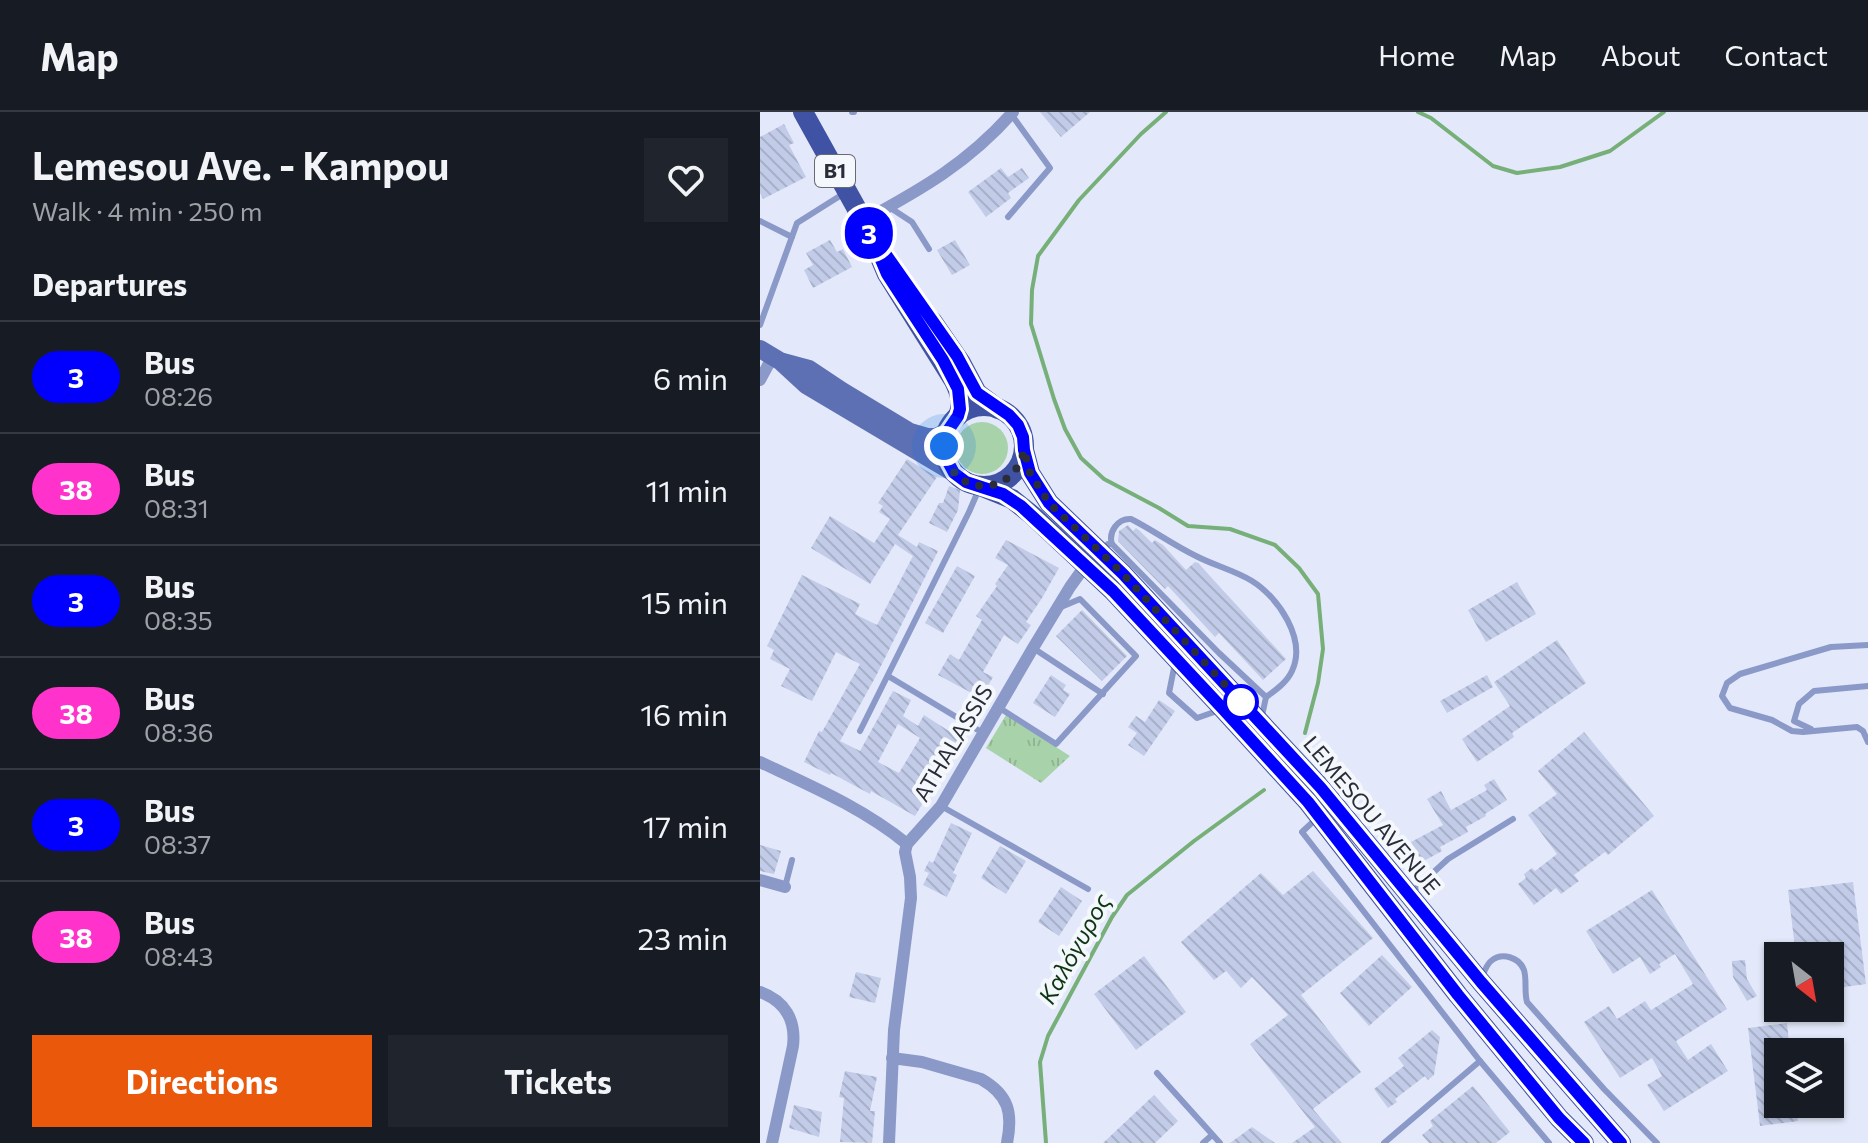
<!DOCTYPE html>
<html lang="en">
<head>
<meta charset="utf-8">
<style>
	:root { --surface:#171b24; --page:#20242c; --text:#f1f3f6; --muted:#9ea1a6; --line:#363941; --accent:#ea580c }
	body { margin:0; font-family:Commissioner,sans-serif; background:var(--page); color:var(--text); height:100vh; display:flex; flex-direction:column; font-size:30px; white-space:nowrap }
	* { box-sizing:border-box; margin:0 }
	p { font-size:26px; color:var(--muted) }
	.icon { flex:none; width:44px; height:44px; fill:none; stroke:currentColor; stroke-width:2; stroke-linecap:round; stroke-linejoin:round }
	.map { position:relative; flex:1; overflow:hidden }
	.drawer { display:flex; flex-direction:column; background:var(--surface); width:760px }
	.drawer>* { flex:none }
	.badge { padding:0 16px; border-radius:26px; font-size:28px; line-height:52px }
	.needle { width:52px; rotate:149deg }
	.fabs { position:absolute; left:1004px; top:830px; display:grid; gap:16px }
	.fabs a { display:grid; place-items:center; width:80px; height:80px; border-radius:0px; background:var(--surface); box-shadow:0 2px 6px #0004; font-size:40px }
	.you { position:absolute; width:40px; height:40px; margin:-20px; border:6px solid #fff; border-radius:50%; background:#1a73e8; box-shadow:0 0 0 12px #1a73e833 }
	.map>.badge { position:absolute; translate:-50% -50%; box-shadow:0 0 0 4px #fff }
	h2 { padding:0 32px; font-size:30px; line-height:72px }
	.round { display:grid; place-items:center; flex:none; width:84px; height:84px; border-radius:0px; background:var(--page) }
	.headline { display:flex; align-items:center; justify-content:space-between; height:136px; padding:0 32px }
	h1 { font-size:38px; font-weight:700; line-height:60px }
	.primary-button { display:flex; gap:16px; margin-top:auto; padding:16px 32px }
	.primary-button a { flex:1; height:92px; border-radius:0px; background:var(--accent); color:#fff; font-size:32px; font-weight:700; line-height:92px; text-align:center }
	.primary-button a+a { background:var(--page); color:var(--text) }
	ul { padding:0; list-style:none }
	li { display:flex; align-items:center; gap:24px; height:112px; padding:0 32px; border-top:2px solid var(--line) }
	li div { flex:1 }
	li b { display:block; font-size:30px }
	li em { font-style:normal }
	li .badge { min-width:88px; font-weight:700; text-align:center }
	header { display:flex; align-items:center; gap:48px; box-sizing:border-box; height:112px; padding:0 40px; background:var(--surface); border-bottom:2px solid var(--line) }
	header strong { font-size:38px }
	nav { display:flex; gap:44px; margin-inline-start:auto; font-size:28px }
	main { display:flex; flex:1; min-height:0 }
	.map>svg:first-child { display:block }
	.green { fill:#a8d3aa }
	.park { fill:url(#park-tufts) }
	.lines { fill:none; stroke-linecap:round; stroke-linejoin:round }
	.stream { stroke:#77af79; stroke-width:4 }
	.building { fill:url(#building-back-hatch); fill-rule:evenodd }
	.lane { stroke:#8a99c7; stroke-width:6 }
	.street { stroke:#8a99c7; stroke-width:12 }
	.secondary { stroke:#5e70b4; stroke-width:18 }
	.primary { stroke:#4052a4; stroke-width:20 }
	.line-casing { stroke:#fff; stroke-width:18 }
	.line { stroke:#0100ff; stroke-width:12 }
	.walk { stroke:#2a2d38; stroke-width:8; stroke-dasharray:0 14.4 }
	.stop-dot { fill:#fff; stroke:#0100ff; stroke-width:4 }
	.labels { text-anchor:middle; stroke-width:8; stroke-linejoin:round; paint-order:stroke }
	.shield { fill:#f4f7fc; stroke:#676a73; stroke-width:2 }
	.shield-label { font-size:20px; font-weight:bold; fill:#2a2d38 }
	.street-label { font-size:22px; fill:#2a2d38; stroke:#f4f7fc }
	.water-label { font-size:24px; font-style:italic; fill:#0c3612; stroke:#f4f7fc }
</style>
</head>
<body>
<header>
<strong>Map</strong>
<nav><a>Home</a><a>Map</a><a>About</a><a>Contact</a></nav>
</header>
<main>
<section class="drawer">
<div class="headline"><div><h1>Lemesou Ave. - Kampou</h1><p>Walk · 4 min · 250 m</p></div><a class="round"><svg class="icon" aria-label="heart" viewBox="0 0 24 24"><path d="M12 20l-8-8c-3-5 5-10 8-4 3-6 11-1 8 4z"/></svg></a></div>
<h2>Departures</h2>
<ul>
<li><span class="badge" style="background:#0100ff;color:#fff">3</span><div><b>Bus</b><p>08:26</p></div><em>6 min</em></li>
<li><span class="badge" style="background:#f3c;color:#fff">38</span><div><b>Bus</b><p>08:31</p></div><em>11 min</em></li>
<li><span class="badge" style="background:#0100ff;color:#fff">3</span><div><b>Bus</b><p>08:35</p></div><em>15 min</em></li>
<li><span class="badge" style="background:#f3c;color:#fff">38</span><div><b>Bus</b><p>08:36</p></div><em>16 min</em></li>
<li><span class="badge" style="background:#0100ff;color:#fff">3</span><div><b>Bus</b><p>08:37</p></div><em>17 min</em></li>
<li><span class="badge" style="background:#f3c;color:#fff">38</span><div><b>Bus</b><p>08:43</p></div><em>23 min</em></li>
</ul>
<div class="primary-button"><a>Directions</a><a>Tickets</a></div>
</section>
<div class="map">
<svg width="1108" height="1031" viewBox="0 0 1108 1031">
	<defs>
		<pattern id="park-tufts" width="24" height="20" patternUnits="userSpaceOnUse" patternTransform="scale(2)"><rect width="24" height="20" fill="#a8d3aa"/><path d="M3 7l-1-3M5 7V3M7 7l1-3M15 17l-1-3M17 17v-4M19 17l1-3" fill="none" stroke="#91b593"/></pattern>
		<pattern id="building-back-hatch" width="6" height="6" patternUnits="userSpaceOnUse" patternTransform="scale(2)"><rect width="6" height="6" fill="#c2cce8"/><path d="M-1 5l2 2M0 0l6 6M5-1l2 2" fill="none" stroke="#a7b0c8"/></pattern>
	</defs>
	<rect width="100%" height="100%" fill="#e3e9fa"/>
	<circle class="green" cx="222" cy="336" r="26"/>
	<path class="park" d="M246,603L310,644L281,671L226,636Z"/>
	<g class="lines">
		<g class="stream">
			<path d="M406,0L381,22L319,88L278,144L272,178L271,212L294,287L305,317L321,346L344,367L399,396L428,414L470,417L515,433L539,456L558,482L563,537L558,571L545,621"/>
			<path d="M658,0L671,6L733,54L757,61L800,55L850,39L904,0"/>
			<path d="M286,1031L280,950L288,924L352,805L367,783L434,729L504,678"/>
		</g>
	</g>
	<g class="building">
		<path d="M280,0H330L301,25Z"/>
		<path d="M24,12L34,31L29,33L46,65L3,87L0,81V25Z"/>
		<path d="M241,56L248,65L262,56L269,66L248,81L251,86L226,105L208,80Z"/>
		<path d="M70,128L77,140L83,137L92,155L53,176L44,158L53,153L46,141Z"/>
		<path d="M195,128L210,153L192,163L177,138Z"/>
		<path d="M147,347L177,365L138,423L157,435L159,430L178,439L116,564L80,629L100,639L133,579L151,588L143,604L158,614L164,603L195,623L200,616L208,621L190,646L155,704L111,679L110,682L71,661L70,663L44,650L59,619L62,620L100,552L76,540L52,589L21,574L30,557L10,547L14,538L7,534L42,463L100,492L95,502L117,513L153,444L135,432L110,472L51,436L70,404L114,431L130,407L119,400L123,394L118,391ZM138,612L160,626L139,661L118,650Z"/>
		<path d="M189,374L200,378L198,398L187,420L169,411L179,391H183Z"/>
		<path d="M368,413L373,419L376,416L380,419L392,431L395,428L403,433L426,458L435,450L438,451L526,547L503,568L459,521L455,525L408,474L405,477L358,429L359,419Z"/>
		<path d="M246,428L299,456L282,486L266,510L271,513L258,532L244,523L223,560L233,565L221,586L178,563L190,542L199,548L222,508L216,504L237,474L235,472L248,453L235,446Z"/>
		<path d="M197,454L215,464L183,521L165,511Z"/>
		<path d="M757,470L776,502L726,530L708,498Z"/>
		<path d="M322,498L367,544L342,569L296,524Z"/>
		<path d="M797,528L826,571L752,621L754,625L717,650L702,627L750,594L734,570Z"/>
		<path d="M291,563L306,573L303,578L310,582L295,605L273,591Z"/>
		<path d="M727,563L733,575L687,601L680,589Z"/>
		<path d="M399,588L415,599L384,644L368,633L377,621L368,615L376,604L385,610Z"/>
		<path d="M824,620L894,704L848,743L845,740L814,763L819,769L801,782L796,776L774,793L758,772L766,766L764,762L772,756L775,759L797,742L768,703L797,682L778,659Z"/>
		<path d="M734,667L747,688L725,702L726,704L706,715L708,720L680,735L682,739L662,750L651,730L683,713L667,687L681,679L691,698L727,678L724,673Z"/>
		<path d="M191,711L212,721L193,761L197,763L187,785L163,773L169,761L164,759L169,749L173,751Z"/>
		<path d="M0,733L21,739L14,762L0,759Z"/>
		<path d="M240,734L266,749L246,782L221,766Z"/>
		<path d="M553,759L613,826L541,883L601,960L553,997L582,1031H532L555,1015L490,932L528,903L492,865L481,876L466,859L454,868L421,830L501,761L523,783Z"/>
		<path d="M1093,770L1106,872L1070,877V844H1036L1028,778Z"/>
		<path d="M301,775L322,789L299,824L278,810Z"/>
		<path d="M892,778L967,897L916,929L928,948L951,932L968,959L904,999L887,973L902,964L892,946L860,966L824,910L849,894L857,907L885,889L891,898L933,872L915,842L899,852L901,855L890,862L880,845L853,862L826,819Z"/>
		<path d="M622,843L652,875L609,914L580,881Z"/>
		<path d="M384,844L426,900L376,938L334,882Z"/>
		<path d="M985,848L987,867L997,884L987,889L973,865L972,849Z"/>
		<path d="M96,860L121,866L115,891L89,885Z"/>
		<path d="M1027,911L1030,940H1018V992H1036L1038,1009L1000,1014L988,916Z"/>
		<path d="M672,918L680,925L674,963L668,968L665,964L635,987L637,990L628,996L614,977L644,954L638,946Z"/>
		<path d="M85,959L117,965L110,999H115L112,1031L80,1030L84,986L79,985Z"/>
		<path d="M713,974L750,1020L736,1031H669L662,1023L673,1014L670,1009Z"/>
		<path d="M394,983L418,1009L395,1031H343Z"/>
		<path d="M34,993L62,1000L59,1025L29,1016Z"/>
		<path d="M492,1015L515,1031H470Z"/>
	</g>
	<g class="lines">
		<g class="lane">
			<path d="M92,0H94"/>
			<path d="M129,95L152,110L169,137"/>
			<path d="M248,105L290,56L251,2"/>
			<path d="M0,109L32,125"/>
			<path d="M0,213L37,111L83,82"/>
			<path d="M348,432H352L459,541L506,585L502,604"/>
			<path d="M352,432C348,420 358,406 371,407C393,418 413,433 436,444C453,453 476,459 492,469C518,485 547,527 532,559C527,570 516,578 506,585"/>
			<path d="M1108,533L1071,535L980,562L967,571L962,584L970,596L1012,608L1032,619L1043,620L1097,615L1103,619L1108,630"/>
			<path d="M273,536L343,582"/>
			<path d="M415,551L409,581L437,606L460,598"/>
			<path d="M128,564L223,621"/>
			<path d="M238,595L296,632L376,544L320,487L301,495"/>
			<path d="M1051,617L1034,609L1039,592L1054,579L1108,574"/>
			<path d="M100,619L209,400L216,384V378"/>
			<path d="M181,694L328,777"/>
			<path d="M556,707L542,720L720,949L789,1031"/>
			<path d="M25,775L32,748"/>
			<path d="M652,780L688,747L753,707"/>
			<path d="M722,866C724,860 726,853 731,849C742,840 759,845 764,858C767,868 764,879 767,890L844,977L897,1031"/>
			<path d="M397,961L460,1031"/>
			<path d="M443,1031L452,1023"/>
			<path d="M624,1031L720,949"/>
		</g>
		<g class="street">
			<path d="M103,109C162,77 208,51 253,0"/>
			<path d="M0,268L13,244"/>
			<path d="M0,650C51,674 103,696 147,732"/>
			<path d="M0,768L25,775"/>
			<path d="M0,880C25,889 36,908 33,934L12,1031"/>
			<path d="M132,946L162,950L221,967C249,983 253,1001 247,1031"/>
			<path d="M129,1031L134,918L151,786L150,765L145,740L147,732L181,694L273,536L310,475L325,454"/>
		</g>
		<g class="secondary">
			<path d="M0,237L20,249L46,273L194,361"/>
			<path d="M23,250L49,257L82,279L150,320L167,325H176L187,320"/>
		</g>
		<g class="primary">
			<path d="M43,0L108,117L127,162L194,269C200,281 203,291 198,304"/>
			<path d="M172,209L201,251L217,281L238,297"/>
			<circle cx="224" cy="334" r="40"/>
			<path d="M264,338L270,361L289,391L363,462L561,676L721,870L861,1031"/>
			<path d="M220,374L252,387L272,403L353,479L463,597L548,690L698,883L799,1006L824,1031"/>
		</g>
	</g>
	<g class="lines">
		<defs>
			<path id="line" d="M824,1031L799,1006L698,883L548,690L463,597L353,479L261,394L243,382L206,370L194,361L187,348L184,334L187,320L198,304L200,297L198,277L183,248L127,162L108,117L197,244L217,281L249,303L258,313L263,325L264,338L270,361L289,391L363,462L561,676L721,870L861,1031"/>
		</defs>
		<use href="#line" class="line-casing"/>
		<use href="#line" class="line"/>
		<path class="walk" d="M184,334C188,385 254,388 264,338L270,361L289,391L363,462L481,590"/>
	</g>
	<circle class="stop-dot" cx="481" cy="590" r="16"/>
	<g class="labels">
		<rect class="shield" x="55" y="43" width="40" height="32" rx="6"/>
		<g class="shield-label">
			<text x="75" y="66">B1</text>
		</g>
		<g class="street-label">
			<text transform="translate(193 631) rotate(-59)" y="8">ATHALASSIS</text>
			<text transform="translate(612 703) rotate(50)" y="8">LEMESOU AVENUE</text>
		</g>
		<g class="water-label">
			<text transform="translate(315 837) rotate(-61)" y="8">Καλόγυρος</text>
		</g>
	</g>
</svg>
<div class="fabs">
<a><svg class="needle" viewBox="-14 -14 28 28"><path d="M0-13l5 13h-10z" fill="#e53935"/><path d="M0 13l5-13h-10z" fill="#9ea1a6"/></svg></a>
<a><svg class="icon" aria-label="layers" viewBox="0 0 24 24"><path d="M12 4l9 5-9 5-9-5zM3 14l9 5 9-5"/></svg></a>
</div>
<div class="you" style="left:184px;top:334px"></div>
<b class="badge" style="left:109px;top:121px;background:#0100ff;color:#fff">3</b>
</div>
</main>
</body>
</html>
